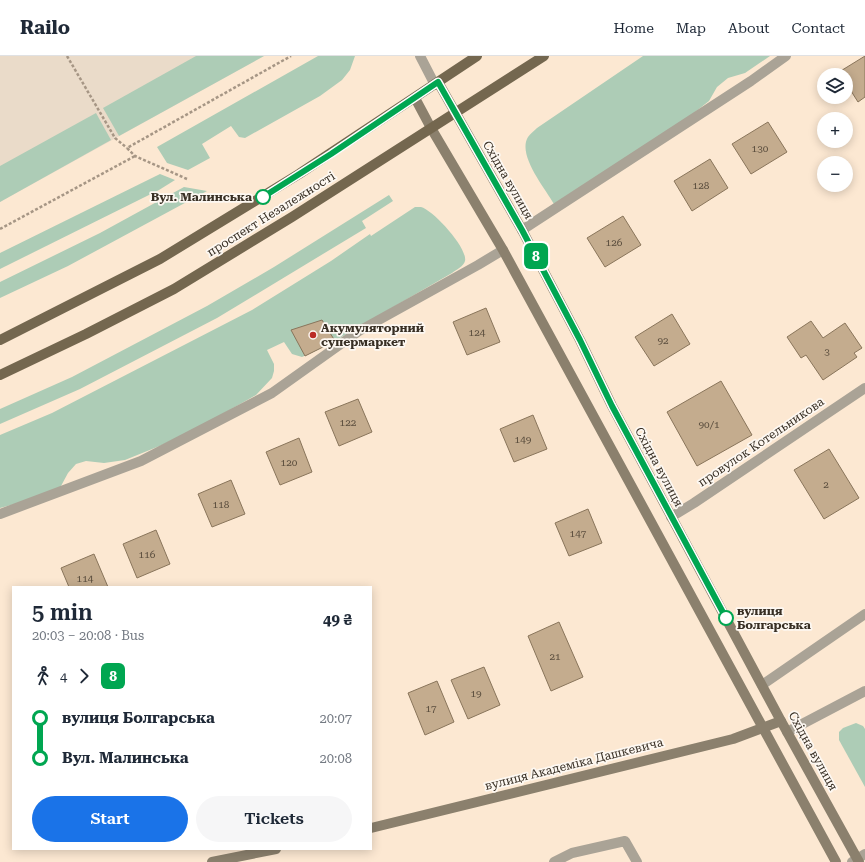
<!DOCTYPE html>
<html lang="en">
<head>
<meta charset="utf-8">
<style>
	:root { --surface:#fff; --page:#f6f6f7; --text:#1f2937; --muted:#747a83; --line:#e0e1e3; --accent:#1a73e8 }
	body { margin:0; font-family:"Roboto Serif",serif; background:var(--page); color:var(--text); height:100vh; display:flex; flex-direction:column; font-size:15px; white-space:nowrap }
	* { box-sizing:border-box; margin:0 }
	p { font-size:13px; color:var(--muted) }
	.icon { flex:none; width:22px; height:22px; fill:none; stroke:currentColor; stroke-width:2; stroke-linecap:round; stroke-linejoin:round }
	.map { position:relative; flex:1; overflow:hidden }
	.details { position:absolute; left:12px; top:530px; width:360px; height:264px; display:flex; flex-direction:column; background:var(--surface); border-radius:0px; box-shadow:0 2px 10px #0003 }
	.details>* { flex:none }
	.badge { padding:0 8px; border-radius:6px; font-size:14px; line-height:26px }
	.fabs { position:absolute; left:817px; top:12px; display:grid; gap:8px }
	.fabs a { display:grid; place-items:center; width:36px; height:36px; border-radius:50%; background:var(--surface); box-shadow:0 2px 10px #0003; font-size:20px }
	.map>.badge { position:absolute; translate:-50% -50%; box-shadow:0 0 0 2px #fff }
	.legs { display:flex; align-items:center; gap:6px; height:44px; padding:0 20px; font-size:13px }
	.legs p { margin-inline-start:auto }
	.headline { display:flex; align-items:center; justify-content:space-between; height:68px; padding:0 20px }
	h1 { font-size:22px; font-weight:600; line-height:30px }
	.primary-button { display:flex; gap:8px; margin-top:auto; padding:8px 20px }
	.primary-button a { flex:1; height:46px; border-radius:24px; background:var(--accent); color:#fff; font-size:16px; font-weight:600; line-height:46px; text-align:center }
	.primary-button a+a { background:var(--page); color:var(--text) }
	ul { padding:0 20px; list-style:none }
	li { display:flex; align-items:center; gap:14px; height:40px; font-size:15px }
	li i { display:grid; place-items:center; width:6px; height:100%; margin:0 5px; background:currentColor }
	li i::after { content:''; width:10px; height:10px; margin:-5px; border:3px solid; border-radius:50%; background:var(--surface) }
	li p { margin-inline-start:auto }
	li:first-child i { background:linear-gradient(#0000 50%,currentColor 0) }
	li:last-child i { background:linear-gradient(currentColor 50%,#0000 0) }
	header { display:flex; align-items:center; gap:24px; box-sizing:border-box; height:56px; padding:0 20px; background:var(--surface); border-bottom:1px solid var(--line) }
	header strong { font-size:19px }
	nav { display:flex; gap:22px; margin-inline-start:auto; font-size:14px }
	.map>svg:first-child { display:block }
	.commercial { fill:#eadbc9 }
	.green { fill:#adccb6 }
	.building { fill:#c4ac8e; stroke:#89755b }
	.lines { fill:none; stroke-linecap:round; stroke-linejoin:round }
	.path { stroke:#a69685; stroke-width:2.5; stroke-dasharray:3 2; stroke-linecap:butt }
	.lane { stroke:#aaa396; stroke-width:10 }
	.street { stroke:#aaa396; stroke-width:10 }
	.secondary { stroke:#8b806d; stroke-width:10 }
	.primary { stroke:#74674f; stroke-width:10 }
	.line-1-casing { stroke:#fff; stroke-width:9 }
	.line-1 { stroke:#00a651; stroke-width:6 }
	.stop-1-dot { fill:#fff; stroke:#00a651; stroke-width:2 }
	.poi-dot { fill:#bb2c26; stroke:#fdf8f2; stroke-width:1.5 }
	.labels { text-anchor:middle; stroke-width:3.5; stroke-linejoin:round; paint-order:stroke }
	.number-label { font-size:10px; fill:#5b4e3e }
	.street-label { font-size:12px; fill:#382f24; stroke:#fdf8f2 }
	.stop-label { font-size:12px; font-weight:bold; fill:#382f24; stroke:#fdf8f2; text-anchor:end }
	.poi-label { font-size:12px; font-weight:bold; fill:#382f24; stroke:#fdf8f2; text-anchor:start }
</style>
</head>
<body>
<header>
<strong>Railo</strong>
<nav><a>Home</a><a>Map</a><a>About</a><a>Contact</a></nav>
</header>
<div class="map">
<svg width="865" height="806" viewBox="0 0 865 806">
	<rect width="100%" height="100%" fill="#fce8d2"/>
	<path class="commercial" d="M0,0H264L0,146Z"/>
	<g class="green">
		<path d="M196,0H264L119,80L103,52Z"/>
		<path d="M318,0H355L350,14L342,24L320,40L245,82L239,81L231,70L202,88L210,102L188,114L167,107L157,91Z"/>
		<path d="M643,0H770L745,17L728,22L717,31L709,45L690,60L554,148C545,132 517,99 528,81C530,78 534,75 537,72Z"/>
		<path d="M96,57L111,84L0,146V110Z"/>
		<path d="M160,118L175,124L159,134L0,213V197Z"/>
		<path d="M184,131L207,135L68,210L0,242V226L100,177Z"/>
		<path d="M389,139L393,145L362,165L366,172L217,262L80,333L0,368V353L72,321L207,250L274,211Z"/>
		<path d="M415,151C416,151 420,151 421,151C433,154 468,192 465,205C464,210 456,214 452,217L326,290L302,301L292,298L284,286L267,294L274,308V315L272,322L256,339L205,368L162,389L125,404L104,407L86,405L76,408L68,417L61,430L55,435L48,439L0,452V379L52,357L252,254L331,205L370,178L371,180Z"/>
		<path d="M856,667L863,670L865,673V731L839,684V676L843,672Z"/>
	</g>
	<g class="building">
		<path d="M865,0V41L858,46L846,27V19H841L839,16Z"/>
		<path d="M768,66L787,96L751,118L732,88Z"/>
		<path d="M710,103L728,132L692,155L674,125Z"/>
		<path d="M623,160L641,189L605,211L587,182Z"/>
		<path d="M486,252L500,286L467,299L453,266Z"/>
		<path d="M672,258L690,288L654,310L635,281Z"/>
		<path d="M322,264L335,285L305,300L291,274Z"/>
		<path d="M811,265L823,282L845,267L862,292L854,297L857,301L823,324L806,299L801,302L787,281Z"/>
		<path d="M721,325L752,379L697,410L667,356Z"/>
		<path d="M358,343L372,376L339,390L325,356Z"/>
		<path d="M533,359L547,393L514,406L500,373Z"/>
		<path d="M299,382L312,416L280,429L266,396Z"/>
		<path d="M829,393L859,442L824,463L794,414Z"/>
		<path d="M231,424L245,458L212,471L198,438Z"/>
		<path d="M588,453L602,487L569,500L555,467Z"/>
		<path d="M156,474L170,508L137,522L123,488Z"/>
		<path d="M94,498L108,531H69L61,512Z"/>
		<path d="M559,566L583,621L551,635L528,580Z"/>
		<path d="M484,611L500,649L468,663L451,624Z"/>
		<path d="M437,625L454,666L425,679L408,637Z"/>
	</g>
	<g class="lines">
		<g class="path">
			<path d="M67,0L115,82L127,92"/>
			<path d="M187,123L135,100L127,92L291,0"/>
			<path d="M0,173L135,100"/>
		</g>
		<g class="lane">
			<path d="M522,174L751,25L786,0"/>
			<path d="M0,458L141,405L272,337L359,275L478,209L503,194"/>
			<path d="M787,676L865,635"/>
			<path d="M554,806L572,797L625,785L637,806"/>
			<path d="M852,806L865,798"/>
		</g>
		<g class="street">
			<path d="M420,0L435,29"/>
			<path d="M671,461L694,447L865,332"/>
			<path d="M762,629L865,558"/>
		</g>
		<g class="secondary">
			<path d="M438,26L522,174L580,284L612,350L781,665L859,806"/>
			<path d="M415,42L431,72L503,194L836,806"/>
			<path d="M371,772L733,683L781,665"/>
			<path d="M212,806L276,793"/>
		</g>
		<g class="primary">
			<path d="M0,284L160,203L299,118L477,0"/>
			<path d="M0,319L86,278L174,233L292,161L544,0"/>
		</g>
	</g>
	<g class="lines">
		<defs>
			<path id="line-1" d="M263,141L331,98L438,26L522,174L580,284L612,350L726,562"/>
		</defs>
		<use href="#line-1" class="line-1-casing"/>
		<use href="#line-1" class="line-1"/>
	</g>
	<g class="stop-1-dot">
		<circle cx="263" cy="141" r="7"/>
		<circle cx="726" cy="562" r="7"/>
	</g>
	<circle class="poi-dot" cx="313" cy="279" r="4"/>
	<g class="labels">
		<g class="number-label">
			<text x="760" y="96">130</text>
			<text x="701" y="133">128</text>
			<text x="614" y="190">126</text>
			<text x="477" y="280">124</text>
			<text x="663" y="288">92</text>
			<text x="827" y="299">3</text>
			<text x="348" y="370">122</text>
			<text x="709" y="372">90/1</text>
			<text x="523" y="387">149</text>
			<text x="289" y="410">120</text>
			<text x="826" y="432">2</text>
			<text x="221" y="452">118</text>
			<text x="578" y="481">147</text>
			<text x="147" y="502">116</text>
			<text x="85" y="526">114</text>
			<text x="555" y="604">21</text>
			<text x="476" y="641">19</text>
			<text x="431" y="656">17</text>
		</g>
		<g class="street-label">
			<text transform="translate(508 124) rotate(60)" y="4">Східна вулиця</text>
			<text transform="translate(271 158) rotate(-32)" y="4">проспект Незалежності</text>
			<text transform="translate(761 386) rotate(-34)" y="4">провулок Котельникова</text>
			<text transform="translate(659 411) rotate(62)" y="4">Східна вулиця</text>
			<text transform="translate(813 695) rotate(61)" y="4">Східна вулиця</text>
			<text transform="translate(574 708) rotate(-14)" y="4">вулиця Академіка Дашкевича</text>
		</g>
		<g class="stop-label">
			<text x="252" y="145">Вул. Малинська</text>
			<text x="737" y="559" text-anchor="start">вулиця<tspan x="737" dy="14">Болгарська</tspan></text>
		</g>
		<g class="poi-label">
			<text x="321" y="276">Акумуляторний<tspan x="321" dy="14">супермаркет</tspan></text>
		</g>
	</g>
</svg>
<div class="fabs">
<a><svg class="icon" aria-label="layers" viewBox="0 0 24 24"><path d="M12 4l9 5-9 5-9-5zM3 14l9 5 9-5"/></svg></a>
<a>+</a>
<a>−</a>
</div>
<b class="badge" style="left:536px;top:200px;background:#00a651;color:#fff">8</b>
<section class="details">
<div class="headline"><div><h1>5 min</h1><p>20:03 – 20:08 · Bus</p></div><b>49 ₴</b></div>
<div class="legs"><svg class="icon" aria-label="walk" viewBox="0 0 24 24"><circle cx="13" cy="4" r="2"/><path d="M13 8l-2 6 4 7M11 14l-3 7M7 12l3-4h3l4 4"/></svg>4<svg class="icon" aria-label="forward" viewBox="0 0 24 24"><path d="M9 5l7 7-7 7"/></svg><b class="badge" style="background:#00a651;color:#fff">8</b></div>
<ul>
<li><i style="color:#00a651"></i><b>вулиця Болгарська</b><p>20:07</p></li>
<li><i style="color:#00a651"></i><b>Вул. Малинська</b><p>20:08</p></li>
</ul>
<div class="primary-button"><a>Start</a><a>Tickets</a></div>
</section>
</div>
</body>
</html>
